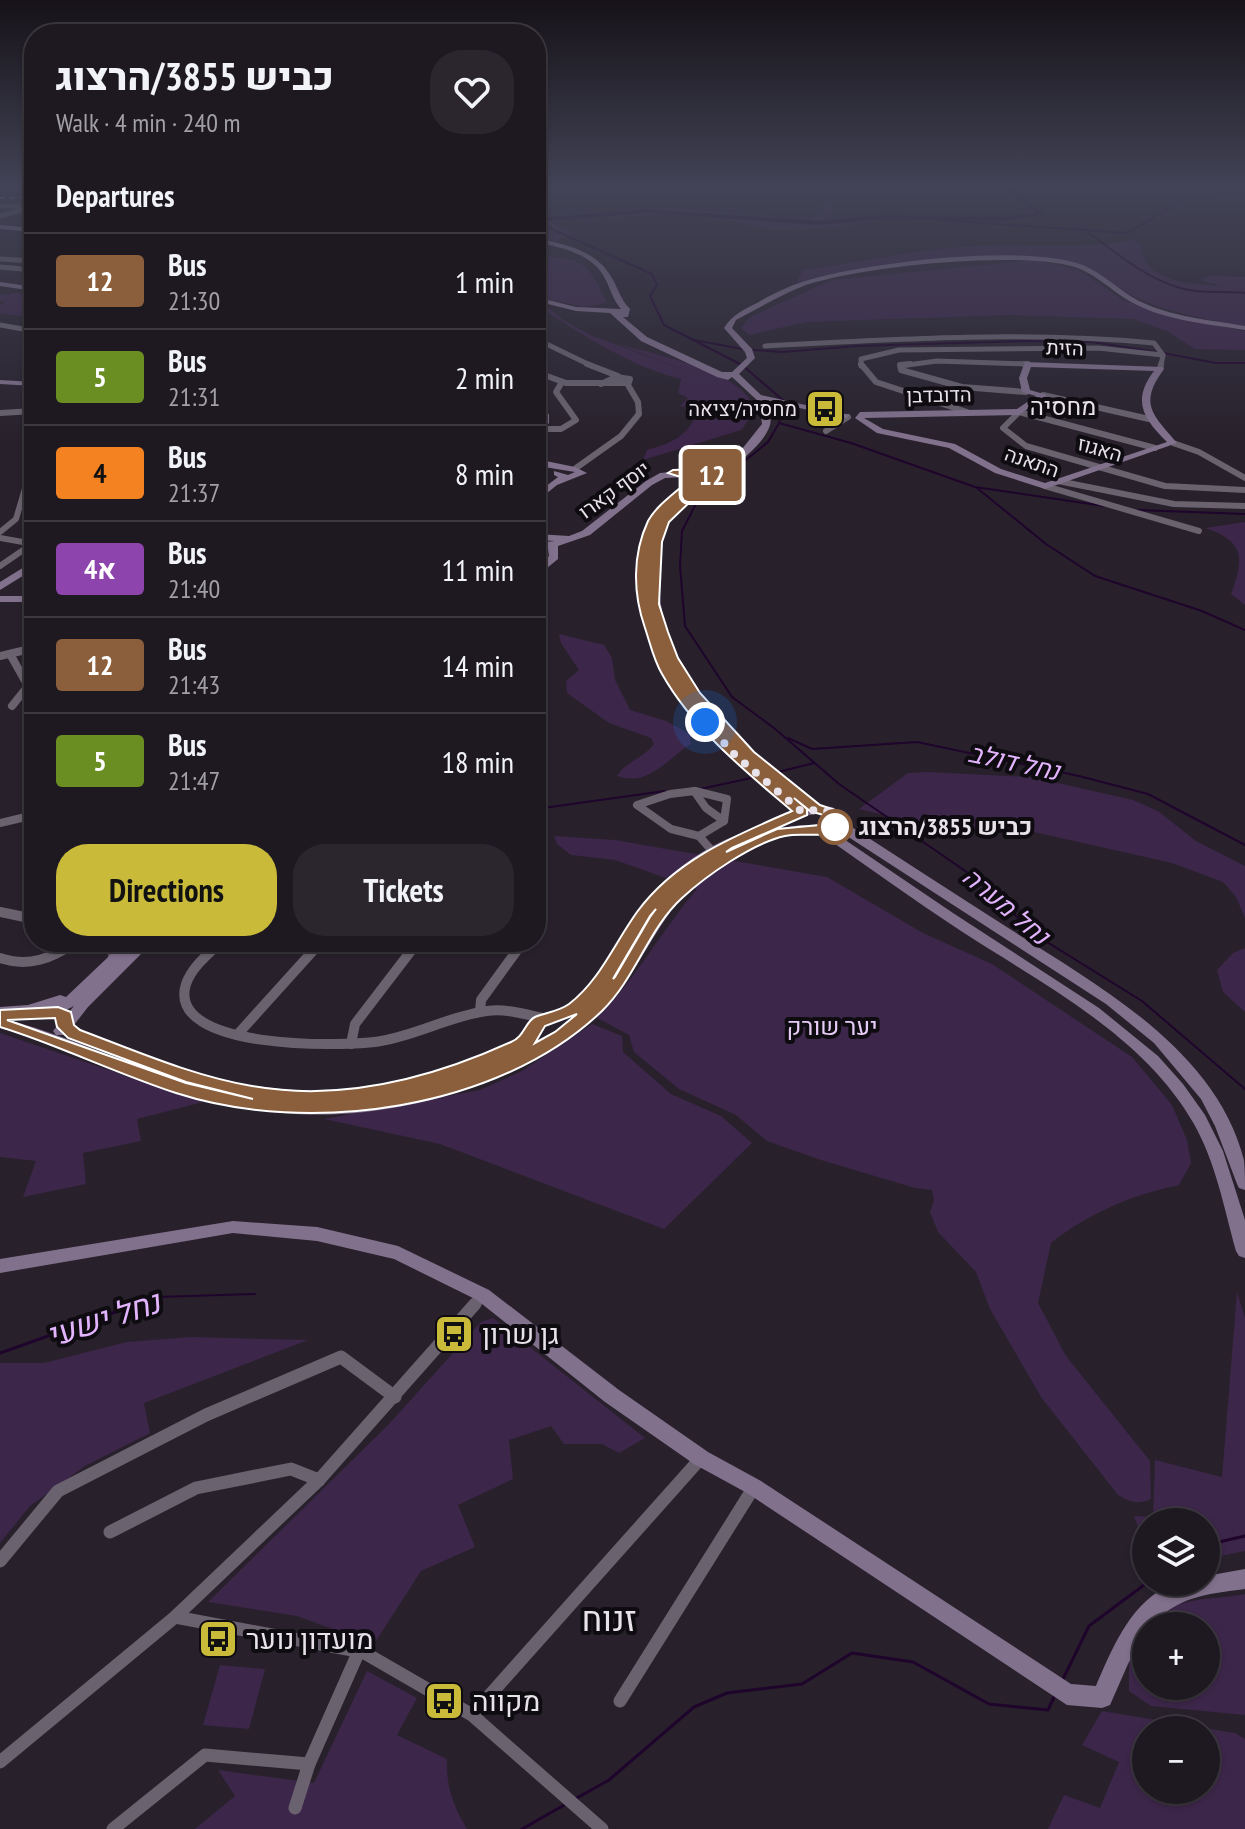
<!DOCTYPE html>
<html lang="en">
<head>
<meta charset="utf-8">
<style>
	:root { --surface:#1e1921; --page:#2b262e; --text:#f1f3f6; --muted:#a1a0a5; --line:#3c383f; --accent:#c9ba3a }
	body { margin:0; font-family:"PT Sans Narrow",Heebo,sans-serif; background:var(--page); color:var(--text); height:100vh; display:flex; flex-direction:column; font-size:30px; white-space:nowrap }
	* { box-sizing:border-box; margin:0 }
	p { font-size:26px; color:var(--muted) }
	.icon { flex:none; width:44px; height:44px; fill:none; stroke:currentColor; stroke-width:2; stroke-linecap:round; stroke-linejoin:round }
	.map { position:relative; flex:1; overflow:hidden }
	.details { position:absolute; left:24px; top:24px; width:522px; height:928px; display:flex; flex-direction:column; background:var(--surface); border-radius:32px; box-shadow:0 2px 6px #0004,0 0 0 2px var(--line) }
	.details>* { flex:none }
	.badge { padding:0 16px; border-radius:6px; font-size:28px; line-height:52px }
	.buttons { position:absolute; left:1132px; top:1508px; display:grid; gap:16px }
	.buttons a { display:grid; place-items:center; width:88px; height:88px; border-radius:50%; background:var(--surface); box-shadow:0 2px 6px #0004,0 0 0 2px var(--line); font-size:40px }
	.you { position:absolute; width:40px; height:40px; margin:-20px; border:6px solid #fff; border-radius:50%; background:#1a73e8; box-shadow:0 0 0 12px #1a73e833 }
	.map>.badge { position:absolute; translate:-50% -50%; box-shadow:0 0 0 4px #fff }
	h2 { padding:0 32px; font-size:30px; line-height:72px }
	.round { display:grid; place-items:center; flex:none; width:84px; height:84px; border-radius:32px; background:var(--page) }
	.overview { display:flex; align-items:center; justify-content:space-between; height:136px; padding:0 32px }
	h1 { font-size:38px; font-weight:800; line-height:60px }
	.button { display:flex; gap:16px; margin-top:auto; padding:16px 32px }
	.button a { flex:1; height:92px; border-radius:32px; background:var(--accent); color:#111; font-size:32px; font-weight:800; line-height:92px; text-align:center }
	.button a+a { background:var(--page); color:var(--text) }
	ul { padding:0; list-style:none }
	li { display:flex; align-items:center; gap:24px; height:96px; padding:0 32px; border-top:2px solid var(--line) }
	li div { flex:1 }
	li b { display:block; font-size:30px }
	li em { font-style:normal }
	li .badge { min-width:88px; font-weight:700; text-align:center }
	.map>svg:first-child { display:block }
	.green { fill:#3c2649; fill-rule:evenodd }
	.lines { fill:none; stroke-linecap:round; stroke-linejoin:round }
	.stream-far1 { stroke:#1f042c; stroke-width:2 }
	.stream { stroke:#1f042c; stroke-width:3 }
	.river { fill:#1f042c; fill-rule:evenodd }
	.street-far4 { stroke:#6a636f; stroke-width:5 }
	.street-far3 { stroke:#6a636f; stroke-width:6 }
	.street-far2 { stroke:#6a636f; stroke-width:8 }
	.street-far1 { stroke:#6a636f; stroke-width:10 }
	.street { stroke:#6a636f; stroke-width:13 }
	.secondary { fill:#82718d; fill-rule:evenodd }
	.rail { stroke:#c2bcc4; stroke-width:2; stroke-dasharray:5 5; stroke-linecap:butt }
	.line { fill:#8b5e3c; stroke:#fff; stroke-width:2; fill-rule:evenodd }
	.walk { stroke:#e8e3ea; stroke-width:8; stroke-dasharray:0 14.4 }
	.stop-dot { fill:#fff; stroke:#8b5e3c; stroke-width:4 }
	.labels { text-anchor:middle; stroke-width:8; stroke-linejoin:round; paint-order:stroke }
	.far-street-label { font-size:20px; fill:#e8e3ea; stroke:#0f0c11 }
	.far-poi-label { font-size:20px; fill:#e8e3ea; stroke:#0f0c11; text-anchor:end }
	.far-quarter-label { font-size:24px; fill:#e8e3ea; stroke:#0f0c11 }
	.stop-label { font-size:24px; font-weight:bold; fill:#e8e3ea; stroke:#0f0c11; text-anchor:start }
	.park-label { font-size:24px; fill:#e6cbf7; stroke:#0f0c11 }
	.water-label { font-size:26px; font-style:italic; fill:#e2b4fd; stroke:#0f0c11 }
	.near-poi-label { font-size:28px; fill:#e8e3ea; stroke:#0f0c11; text-anchor:start }
	.near-water-label { font-size:32px; font-style:italic; fill:#e2b4fd; stroke:#0f0c11 }
	.near-quarter-label { font-size:34px; fill:#e8e3ea; stroke:#0f0c11 }
</style>
</head>
<body>
<div class="map">
<svg width="1245" height="1829" viewBox="0 0 1245 1829">
	<rect width="100%" height="100%" fill="#28212c"/>
	<g class="green">
		<path d="M829,202L832,210L822,221L879,216L892,217L826,229L769,230L736,221L677,214L563,219L551,223L574,233L552,243L536,239V216L672,208L808,220L825,212L822,203Z"/>
		<path d="M1134,240L1141,245C1143,283 1192,284 1221,286L1200,280L1211,276L1245,277V327C1206,319 1169,313 1133,296C1113,286 1097,269 1075,263C1018,245 854,264 796,283L803,270C856,263 908,251 962,247C1018,243 1078,251 1134,240Z"/>
		<path d="M536,255C583,260 587,259 607,303L584,307L536,297Z"/>
		<path d="M1036,260L1079,270L1121,299L1169,317L1245,331V350L1195,349L1167,331L1133,319L1011,315L806,322L749,335L741,328L750,317L832,280Z"/>
		<path d="M22,293L34,295V318L0,313V305L5,302L0,301V295Z"/>
		<path d="M542,302L563,320L590,335L692,373L617,344C648,352 751,374 752,408C752,417 746,423 741,430L643,460L647,450C668,444 686,438 695,417L689,407L680,406L688,398L678,393L681,379C630,366 588,338 544,310Z"/>
		<path d="M1245,522V605L1231,594C1245,558 1244,541 1205,528Z"/>
		<path d="M559,634L604,645L612,658L615,680L630,710L666,721L690,734L691,744C666,759 650,787 617,776C625,762 644,758 654,744L651,738L609,723L567,693L566,681L579,670L561,643Z"/>
		<path d="M927,772L1031,777L1133,800L1158,811L1196,841L1245,866V918L1236,897L1223,882L1172,863L1016,828L943,829L859,809L908,773Z"/>
		<path d="M554,836L615,840L827,877L923,933L992,964L1132,1057L1172,1105L1187,1140L1191,1163L1179,1185C1132,1195 1089,1213 1051,1243L1038,1303L1066,1356L1150,1461L1151,1499C1137,1505 1130,1502 1118,1495L1041,1397L990,1309L976,1272L938,1232L930,1212L934,1200L932,1190L915,1188L821,1160L767,1141L736,1115L679,1089L634,1052L629,1035L597,1018C636,979 661,931 697,889L615,860L571,855L557,844Z"/>
		<path d="M1245,948V1012L1223,992L1217,970L1233,953Z"/>
		<path d="M592,1024L622,1036L623,1052L671,1094L721,1116L752,1143L664,1229L440,1144L324,1119L480,1090L522,1071Z"/>
		<path d="M0,1033L203,1102L137,1119L141,1141L83,1153L86,1184L23,1197L36,1161L0,1157Z"/>
		<path d="M1237,1292L1245,1318V1551L1206,1559V1522H1146V1549L1134,1516L1153,1517L1155,1460L1222,1477Z"/>
		<path d="M493,1318L645,1438L619,1453L602,1444H564L551,1426L509,1440L513,1479L458,1505L475,1547L421,1571L374,1644L297,1616L208,1602L388,1425L481,1322Z"/>
		<path d="M190,1337L308,1340L144,1403L150,1433L85,1466L30,1506L0,1543V1363H44L127,1342Z"/>
		<path d="M1245,1594V1715L1151,1706L1129,1691V1663L1146,1636V1686H1206V1626H1152C1172,1594 1212,1601 1245,1594Z"/>
		<path d="M220,1665L265,1669L249,1729L203,1725Z"/>
		<path d="M367,1671L417,1698L397,1735L447,1759C446,1786 453,1806 467,1829H195L235,1796L218,1770L314,1783Z"/>
		<path d="M1102,1711L1235,1733L1245,1739V1829H1048L1064,1795L1100,1808L1119,1762L1082,1745ZM1146,1730H1206V1790H1146Z"/>
	</g>
	<g class="lines">
		<g class="stream-far1">
			<path d="M912,218L1127,233L1185,199L1245,192"/>
			<path d="M536,222L652,274L657,285L650,296L664,325L742,365L784,401L779,423L768,442L699,498L682,531L680,566L685,626L732,697L774,728L839,784L974,877L1039,937L1142,1001L1245,1089"/>
			<path d="M1087,232C1116,252 1142,276 1177,287C1197,294 1224,291 1245,293"/>
			<path d="M694,340L742,349"/>
			<path d="M753,350L782,352L857,346L1026,341L1092,342L1157,352"/>
			<path d="M1163,353L1216,363H1245"/>
			<path d="M779,423L851,443L975,487L1104,506"/>
			<path d="M977,488L1046,544L1095,576L1202,611L1245,630"/>
			<path d="M1138,510L1245,514"/>
			<path d="M788,738L812,749L917,742L1079,776L1148,794L1245,845"/>
			<path d="M778,772L814,763"/>
			<path d="M700,789L756,777"/>
			<path d="M536,809L665,791"/>
			<path d="M133,1306L157,1297L255,1294"/>
		</g>
		<g class="stream">
			<path d="M0,1353L138,1304"/>
			<path d="M1206,1545L1245,1536"/>
			<path d="M1063,1679L1089,1626L1148,1582"/>
			<path d="M575,1799L609,1780L694,1707L727,1693L802,1684L852,1653L913,1662L989,1704L1048,1710L1055,1695"/>
			<path d="M522,1829L566,1804"/>
		</g>
		<path class="river" d="M1004,187H1010L1043,213V215L1002,221L882,219L819,225L648,213L536,222V218L648,209L819,221L882,215L1002,217L1035,213Z"/>
		<g class="street-far4">
			<path d="M0,206H19"/>
			<path d="M0,216L24,209"/>
			<path d="M0,259L34,261"/>
			<path d="M0,267L34,270"/>
			<path d="M0,325L34,331"/>
			<path d="M536,339L592,366"/>
			<path d="M765,346C894,339 1025,331 1154,343L1163,355L1161,366"/>
			<path d="M861,366V359L899,350L1098,348L1163,355"/>
			<path d="M900,366L937,361L1028,364"/>
		</g>
		<g class="street-far3">
			<path d="M587,364L618,376"/>
			<path d="M861,364L876,382L967,412"/>
			<path d="M910,364L900,365L901,370L962,387L1026,392"/>
			<path d="M1024,364H1028"/>
			<path d="M1160,369L1161,364"/>
			<path d="M536,372L566,383H628"/>
			<path d="M1043,395L1149,419"/>
			<path d="M0,413L34,411"/>
			<path d="M536,429H561L576,420L556,392L562,382"/>
			<path d="M826,431L848,417"/>
			<path d="M1173,443L1199,452L1245,478"/>
			<path d="M1155,448L1019,412L1003,428L1026,446L1165,486L1245,490"/>
			<path d="M576,468L621,436L639,414L638,402L628,385L630,379L616,377L601,384"/>
			<path d="M1058,481L1174,504L1245,506"/>
			<path d="M1045,486L1199,531"/>
			<path d="M0,532L16,519L34,458"/>
			<path d="M0,538L34,544"/>
			<path d="M0,566L32,544"/>
		</g>
		<g class="street-far2">
			<path d="M10,654L28,686L12,706"/>
			<path d="M0,656L34,648"/>
			<path d="M694,791L706,808L724,821"/>
			<path d="M695,791L727,799L724,821L699,836L671,829L637,805L670,794Z"/>
			<path d="M0,823L34,815"/>
			<path d="M699,836L713,852"/>
		</g>
		<g class="street-far1">
			<path d="M0,912L34,919"/>
			<path d="M101,942L114,953L112,961"/>
			<path d="M106,942H130"/>
			<path d="M221,942C208,954 192,967 186,984C165,1051 346,1047 381,1041C417,1035 450,1016 487,1011C507,1008 527,1015 547,1019"/>
			<path d="M0,958C29,968 52,958 76,942"/>
			<path d="M480,1012L481,1000L523,942"/>
			<path d="M237,1035L321,942"/>
			<path d="M351,1044L355,1024L417,943"/>
			<path d="M474,1306L483,1295"/>
		</g>
		<g class="street">
			<path d="M110,1532L196,1488L291,1469L319,1480"/>
			<path d="M0,1561L58,1491L206,1415L341,1357L395,1397"/>
			<path d="M175,1617L363,1652L472,1715L602,1829"/>
			<path d="M620,1701L754,1487"/>
			<path d="M472,1715L701,1458"/>
			<path d="M0,1762L175,1617L319,1480L475,1304"/>
			<path d="M295,1808L309,1764L359,1651"/>
			<path d="M113,1829L205,1755L309,1764"/>
		</g>
		<g class="secondary">
			<path d="M0,225L34,228V232L0,229Z"/>
			<path d="M536,238C563,244 595,250 610,275C618,287 620,299 630,309L628,317H623L647,337L722,372H732L747,358L745,352L724,328C732,315 743,310 757,303C774,293 793,284 812,279C873,262 1018,245 1077,263C1100,270 1118,290 1139,301C1172,317 1210,320 1245,326V330C1208,324 1167,321 1133,303C1112,292 1095,272 1071,266C1015,251 862,266 806,285C782,294 759,308 736,320L732,328L752,349L755,358L739,374L761,395L850,415L846,418L767,401C768,408 772,419 770,425C761,455 703,484 681,508C661,528 658,553 659,581C661,683 747,747 820,806L832,807L841,812L844,822C900,858 956,895 1013,931C1100,987 1216,1050 1244,1160C1245,1169 1245,1181 1245,1190L1239,1188L1237,1184L1215,1126L1201,1099L1154,1043L1106,1004L833,827L830,817C806,805 787,832 763,830L761,827L763,824L794,811C721,749 636,677 637,573C637,557 644,540 647,525L652,522L655,523L657,526L674,504L708,476L665,478L652,485L590,535L558,546V559L536,577V568L549,556L548,549H536V543L555,541L536,540V534L569,536L582,531L646,481L660,473L703,469L713,472L742,449L762,424L759,402L732,377L728,380L717,377L641,341L610,313L576,311L536,301V297L576,307L621,309C612,299 610,286 603,275C590,253 559,247 536,242Z"/>
			<path d="M0,282L34,287V291L0,286Z"/>
			<path d="M1025,362L1163,367L1164,369C1138,404 1153,415 1177,443L1045,489L995,473L949,448L877,433L855,418L860,412L1017,409L1036,396L1022,392L1019,378ZM1031,367L1154,371C1131,401 1144,419 1167,442L1045,483L1001,469L955,444L883,429L864,418L1019,415L1047,395L1030,390L1027,378Z"/>
			<path d="M0,380L34,382V386L0,384Z"/>
			<path d="M543,414H549V423L536,436V428L541,422Z"/>
			<path d="M536,459L575,467L587,473L557,485L536,502V494L558,477L554,475V471L568,475L575,472L538,466L536,465Z"/>
			<path d="M34,561V569L0,590V582Z"/>
			<rect x="0" y="596" width="34" height="6"/>
			<path d="M801,825L814,826L816,829C807,836 792,833 781,837C753,846 724,861 701,879C667,906 651,946 626,981C612,1001 594,1017 575,1032C501,1092 377,1122 283,1113C243,1110 204,1100 165,1088C133,1077 100,1065 68,1053C46,1044 24,1034 0,1028V1018L16,1022C69,1037 119,1061 171,1078C282,1115 406,1111 511,1058C424,1096 322,1115 229,1094C177,1082 127,1060 78,1042L66,1035H56L53,1031L74,1006L52,1017L47,1015L44,1012L46,1010L29,1015L0,1017V1007L28,1005L60,995L66,997L124,942H153L88,1007L74,1025C96,1039 122,1047 146,1056C256,1098 348,1103 460,1065C485,1057 513,1050 528,1027H538L541,1031L528,1048L513,1057L562,1027L585,1008L574,1016L550,1024L542,1019C549,1013 556,1013 564,1008C575,1003 585,994 593,984C610,964 621,938 636,915C661,877 705,844 749,831L756,835L754,838C718,854 681,874 657,906C638,930 625,960 607,985C628,959 641,928 662,902C694,863 750,831 801,825Z"/>
			<path d="M826,827L953,913L1099,1008L1158,1056L1183,1084L1205,1115L1223,1151L1245,1220V1258L1239,1256L1236,1251C1224,1208 1216,1163 1194,1124C1143,1035 1044,985 961,931C914,900 868,867 821,834L819,831Z"/>
			<path d="M233,1221L317,1227L398,1246L489,1290L619,1390L708,1452L761,1481L1071,1684L1096,1686C1113,1647 1134,1593 1181,1582C1189,1581 1198,1582 1206,1582V1576L1245,1569V1589C1207,1594 1178,1596 1151,1626H1146V1633L1128,1664L1110,1705L1102,1708L1067,1705L747,1493L694,1464L605,1402L477,1300L394,1259L317,1241L233,1233L0,1273V1259Z"/>
		</g>
		<path class="rail" d="M0,198L34,197"/>
	</g>
	<linearGradient id="sky" x2="0" y2="1"><stop stop-color="#161218"/><stop offset="0.42" stop-color="#424356"/><stop offset="1" stop-color="#424356" stop-opacity="0"/></linearGradient>
	<rect width="1245" height="443" fill="url(#sky)"/>
	<path class="line" d="M703,469L718,475L669,522L662,542L659,604L668,632L678,658L700,693L754,752L820,805L841,812L846,821C833,843 807,831 785,836C753,843 707,875 682,898C648,929 636,978 602,1011C499,1110 309,1136 176,1093C115,1073 56,1044 0,1027V1010L58,1007L71,1012L74,1025L80,1030C136,1051 193,1076 252,1086C340,1102 432,1078 511,1042C524,1037 525,1022 535,1017C546,1012 558,1012 569,1004C600,980 614,944 637,912C675,860 734,836 792,811C745,771 693,729 662,674C654,661 650,643 645,628C633,594 632,555 648,521C656,506 675,493 687,482V479L668,473L673,470ZM696,475L706,476L697,484ZM794,798L810,811L830,817V824L777,829L726,852L732,848L807,815V809ZM656,909L650,917L615,977L613,979L650,916ZM577,1014L555,1032L535,1043L545,1026ZM55,1018L57,1027L68,1038L186,1082L253,1099L186,1083L7,1020Z"/>
	<g class="lines">
		<path class="walk" d="M705,722L735,755L802,812L821,809L836,815L839,821L835,827"/>
	</g>
	<defs>
		<symbol id="bus-square" viewBox="-11 -11 22 22"><rect x="-9" y="-9" width="18" height="18" rx="4" fill="#c9ba3a" stroke="#0f0c11"/><path d="M-5-6H5V4H4V6H2V4H-2V6H-4V4H-5ZM-3.5-4V0h7V-4ZM-3.5 1.2v1.5H-2V1.2ZM2 1.2v1.5H3.5V1.2Z" fill="#111"/></symbol>
	</defs>
	<g fill-rule="evenodd">
		<use href="#bus-square" x="803" y="387" width="44" height="44"/>
		<use href="#bus-square" x="432" y="1312" width="44" height="44"/>
		<use href="#bus-square" x="196" y="1617" width="44" height="44"/>
		<use href="#bus-square" x="422" y="1679" width="44" height="44"/>
	</g>
	<circle class="stop-dot" cx="835" cy="827" r="16"/>
	<g class="labels">
		<g class="far-street-label">
			<text transform="translate(1065 348) rotate(2)" y="7">הזית</text>
			<text transform="translate(939 395) rotate(-1)" y="7">הדובדבן</text>
			<text transform="translate(1100 449) rotate(16)" y="7">האגוז</text>
			<text transform="translate(1032 462) rotate(19)" y="7">התאנה</text>
			<text transform="translate(614 490) rotate(-36)" y="7">יוסף קארו</text>
		</g>
		<g class="far-poi-label">
			<text x="797" y="416">מחסיה/יציאה</text>
		</g>
		<g class="far-quarter-label">
			<text x="1063" y="415">מחסיה</text>
		</g>
		<g class="stop-label">
			<text x="859" y="835">כביש 3855/הרצוג</text>
		</g>
		<g class="park-label">
			<text x="832" y="1035">יער שורק</text>
		</g>
		<g class="water-label">
			<text transform="translate(1014 762) rotate(12)" y="9">נחל דולב</text>
			<text transform="translate(1006 906) rotate(40)" y="9">נחל מערה</text>
		</g>
		<g class="near-poi-label">
			<text x="482" y="1344">גן שרון</text>
			<text x="246" y="1649">מועדון נוער</text>
			<text x="472" y="1711">מקווה</text>
		</g>
		<g class="near-water-label">
			<text transform="translate(103 1319) rotate(-18)" y="11">נחל ישעי</text>
		</g>
		<g class="near-quarter-label">
			<text x="609" y="1631">זנוח</text>
		</g>
	</g>
</svg>
<div class="buttons">
<a><svg class="icon" aria-label="layers" viewBox="0 0 24 24"><path d="M12 4l9 5-9 5-9-5zM3 14l9 5 9-5"/></svg></a>
<a>+</a>
<a>−</a>
</div>
<div class="you" style="left:705px;top:722px"></div>
<b class="badge" style="left:712px;top:475px;background:#8b5e3c;color:#fff">12</b>
<section class="details">
<div class="overview"><div><h1>כביש 3855/הרצוג</h1><p>Walk · 4 min · 240 m</p></div><a class="round"><svg class="icon" aria-label="heart" viewBox="0 0 24 24"><path d="M12 20l-8-8c-3-5 5-10 8-4 3-6 11-1 8 4z"/></svg></a></div>
<h2>Departures</h2>
<ul>
<li><span class="badge" style="background:#8b5e3c;color:#fff">12</span><div><b>Bus</b><p>21:30</p></div><em>1 min</em></li>
<li><span class="badge" style="background:#6b8e23;color:#fff">5</span><div><b>Bus</b><p>21:31</p></div><em>2 min</em></li>
<li><span class="badge" style="background:#f58220;color:#111">4</span><div><b>Bus</b><p>21:37</p></div><em>8 min</em></li>
<li><span class="badge" style="background:#8e44ad;color:#fff">4א</span><div><b>Bus</b><p>21:40</p></div><em>11 min</em></li>
<li><span class="badge" style="background:#8b5e3c;color:#fff">12</span><div><b>Bus</b><p>21:43</p></div><em>14 min</em></li>
<li><span class="badge" style="background:#6b8e23;color:#fff">5</span><div><b>Bus</b><p>21:47</p></div><em>18 min</em></li>
</ul>
<div class="button"><a>Directions</a><a>Tickets</a></div>
</section>
</div>
</body>
</html>
